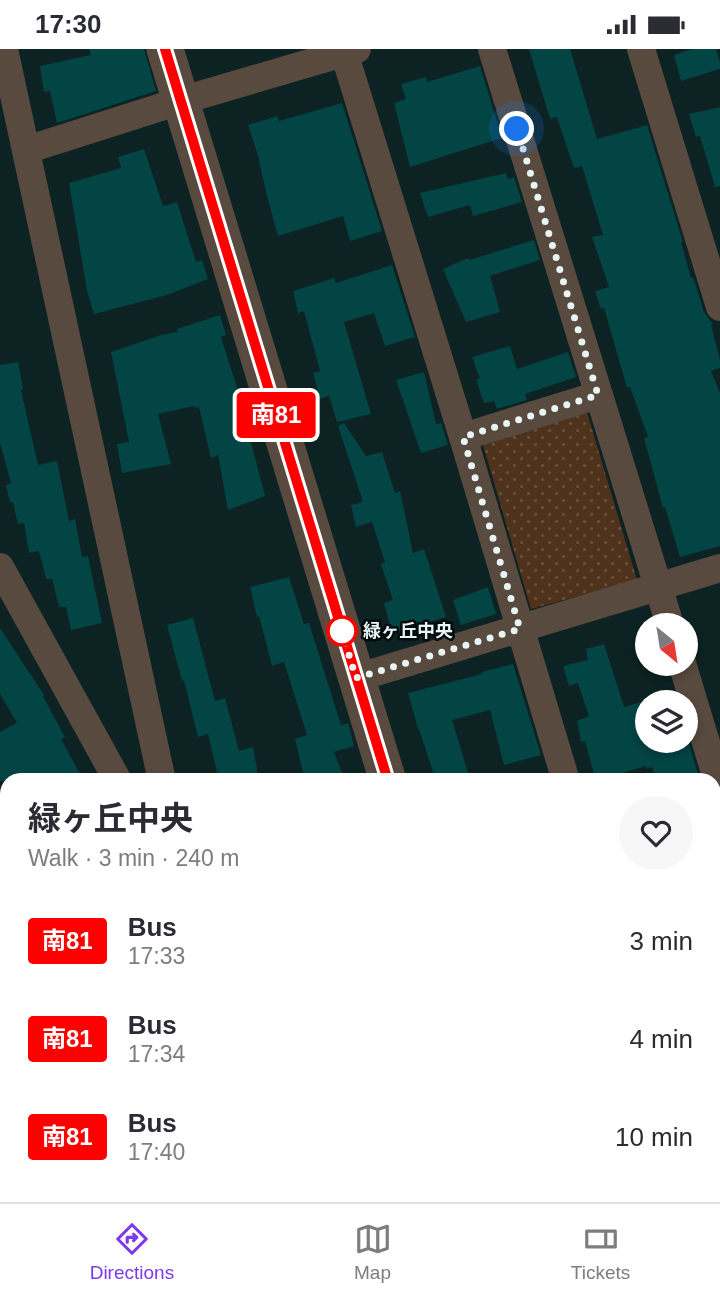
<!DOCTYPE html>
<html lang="en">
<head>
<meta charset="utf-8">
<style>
	:root { --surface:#fff; --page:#f7f7f7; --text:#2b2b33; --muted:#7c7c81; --line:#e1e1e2; --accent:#7c3aed }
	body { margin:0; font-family:Helvetica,"Noto Sans JP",sans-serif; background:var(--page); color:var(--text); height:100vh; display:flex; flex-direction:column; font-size:26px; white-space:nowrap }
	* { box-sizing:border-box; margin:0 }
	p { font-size:23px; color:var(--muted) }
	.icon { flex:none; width:38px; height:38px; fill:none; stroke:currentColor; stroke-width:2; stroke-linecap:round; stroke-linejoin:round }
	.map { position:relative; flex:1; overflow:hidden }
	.panel { position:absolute; left:0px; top:724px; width:721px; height:429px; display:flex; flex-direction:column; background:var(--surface); border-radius:21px 21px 0 0; box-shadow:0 4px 10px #0003 }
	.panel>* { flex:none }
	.badge { padding:0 14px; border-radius:5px; font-size:24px; line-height:46px }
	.needle { width:46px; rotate:150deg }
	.tools { position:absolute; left:635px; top:564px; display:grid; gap:14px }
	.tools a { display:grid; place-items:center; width:63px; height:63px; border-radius:50%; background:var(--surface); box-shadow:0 4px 10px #0003; font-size:35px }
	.you { position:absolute; width:35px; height:35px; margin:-18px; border:5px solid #fff; border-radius:50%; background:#1a73e8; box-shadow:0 0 0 10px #1a73e833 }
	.map>.badge { position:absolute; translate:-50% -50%; box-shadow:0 0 0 4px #fff }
	.round { display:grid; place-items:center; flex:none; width:74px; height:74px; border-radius:37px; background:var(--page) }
	.head { display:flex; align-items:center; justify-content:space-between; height:119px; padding:0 28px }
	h1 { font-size:33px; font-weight:700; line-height:52px }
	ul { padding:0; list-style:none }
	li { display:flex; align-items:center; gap:21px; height:98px; padding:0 28px }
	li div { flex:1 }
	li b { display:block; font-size:26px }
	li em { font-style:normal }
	li .badge { min-width:77px; font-weight:700; text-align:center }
	.status { display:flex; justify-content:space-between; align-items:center; height:49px; padding:0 35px; background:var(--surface); direction:ltr }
	.status svg { height:19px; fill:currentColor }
	.tab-bar { display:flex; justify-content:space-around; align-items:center; height:98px; border-top:2px solid var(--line); background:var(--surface); font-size:19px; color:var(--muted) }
	.tab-bar a { display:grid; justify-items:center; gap:4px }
	.tab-bar .selected { color:var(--accent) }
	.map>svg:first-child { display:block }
	.park { fill:url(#park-dots) }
	.building { fill:#034445 }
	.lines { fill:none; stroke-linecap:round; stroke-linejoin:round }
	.minor { stroke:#584a3f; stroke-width:28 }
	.tertiary { stroke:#584a3f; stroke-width:37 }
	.line-casing { stroke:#fff; stroke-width:16 }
	.line { stroke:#f00; stroke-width:10 }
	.walk { stroke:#e8f5f5; stroke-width:7; stroke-dasharray:0 12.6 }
	.stop-dot { fill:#fff; stroke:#f00; stroke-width:3.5 }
	.labels { text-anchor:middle; stroke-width:5; stroke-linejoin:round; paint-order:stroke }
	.stop-label { font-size:18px; font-weight:bold; fill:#e8f5f5; stroke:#030a0a; text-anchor:start }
</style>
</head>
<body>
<div class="status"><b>17:30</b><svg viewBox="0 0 49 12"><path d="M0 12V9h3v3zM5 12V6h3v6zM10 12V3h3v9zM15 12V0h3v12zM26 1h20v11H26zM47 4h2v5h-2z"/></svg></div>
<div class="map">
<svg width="720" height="1153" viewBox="0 0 720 1153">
	<defs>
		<pattern id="park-dots" width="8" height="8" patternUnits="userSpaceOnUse" patternTransform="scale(1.75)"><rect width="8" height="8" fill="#4e321b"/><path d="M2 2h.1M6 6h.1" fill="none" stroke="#68503d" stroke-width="1.8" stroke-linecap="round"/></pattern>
	</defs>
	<rect width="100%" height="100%" fill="#0d2222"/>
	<path class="park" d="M587,363L637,531L531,560L483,396Z"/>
	<g class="building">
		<path d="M89,0H144L156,42L57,74L50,42L44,43L40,17L91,6Z"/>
		<path d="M529,0H570L597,90L647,76L682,190L683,193H681L691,229L693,228L704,263L713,275L711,276L720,311V319L711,322L720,344V497L680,508L665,458L663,459L644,389L648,388L630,338L627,339L604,259L601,260L595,242L609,238L592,188L603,186L582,117L574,119L557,68L550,70Z"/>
		<path d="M692,0H716L720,14V20L681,32L674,6Z"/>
		<path d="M480,17L502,89L410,118L394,54L406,50L401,35L426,28L427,33Z"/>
		<path d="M342,54L382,182L350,192L343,167L278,187L266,143L258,107L248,76L277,67L279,72Z"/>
		<path d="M720,58V137L715,138L700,87L696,88L689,65Z"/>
		<path d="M144,100L163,157L177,153L196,213L202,211L208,230L167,246L94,265L87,242L69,134L121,119L118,108Z"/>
		<path d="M506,124L508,130L514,128L522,153L473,167L470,156L428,168L420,144Z"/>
		<path d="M534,191L540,211L490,227L500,263L466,273L443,220L468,209L469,211Z"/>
		<path d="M392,216L415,288L385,297L374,264L344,273L371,365L337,373L329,347L320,350L313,324L320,322L304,262L298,264L293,242L334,229L336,234Z"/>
		<path d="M220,266L226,286L221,288L240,348L235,349L252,397L265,447L228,461L218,406L211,409L199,358L195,359L194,357L158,365L171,415L122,424L117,395L129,393L111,303L161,286L177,283V280Z"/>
		<path d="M510,297L517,320L568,303L576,328L525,345L527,351L497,360L494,352L484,354L476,330H480L472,308Z"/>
		<path d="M18,313L23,340L21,341L38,416L57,412L69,472L75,470L82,508L88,507L102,574L71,581L66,558H59L52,530H46L39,502L29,504L24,474L18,475L13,453H10L6,436L11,434L0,394V316Z"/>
		<path d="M424,323L436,375L441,374L448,396L421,404L396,331Z"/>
		<path d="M344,374L366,407L382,403L395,444L400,442L413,504L424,500L446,568L392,584L384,554L393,551L381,515L385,513L372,473L356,478L351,456L363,453L338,377Z"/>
		<path d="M289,528L304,575L309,574L341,676L348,674L354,697L334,703L345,732H305L295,690L307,686L284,613L272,617L259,567L257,568L250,538Z"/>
		<path d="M488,538L496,565L461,576L453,551Z"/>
		<path d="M193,569L215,652L225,649L239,702L253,698L259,732H219L208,685L198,688L184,631L182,632L167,576Z"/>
		<path d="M0,579L44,646L43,647L65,688L61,690L84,732H0V683L17,674L0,645Z"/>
		<path d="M604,595L624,658L648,651V691H686L687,688L700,732H656L652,718L646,720V717L596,732L585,692L581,693L577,672L589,667L578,634L569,637L563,617L588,611L586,600Z"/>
		<path d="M513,615L541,706L504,716L490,661L452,671L469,727L455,732H436L419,680H418L408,644L482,625V623Z"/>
	</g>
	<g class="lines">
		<g class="minor">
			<path d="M4,0L162,732"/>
			<path d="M343,0L463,388L566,732"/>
			<path d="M492,0L670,576"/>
			<path d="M641,0L720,258"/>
			<path d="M26,101L180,52L357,0"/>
			<path d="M463,388L598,346"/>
			<path d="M0,518L118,732"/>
			<path d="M682,614L720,740"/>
			<path d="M356,629L720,519"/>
			<path d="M0,818L7,831"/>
			<path d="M0,954L7,955"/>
			<path d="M0,1089L7,1091"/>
			<path d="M714,1131L720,1127"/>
			<path d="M34,1146V1153"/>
			<path d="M178,1146L179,1153"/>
			<path d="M303,1146L305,1153"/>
			<path d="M685,1153L695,1146"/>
		</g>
		<g class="tertiary">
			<path d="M165,0L388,732"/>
			<path d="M514,1146L517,1153"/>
		</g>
	</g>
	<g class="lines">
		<defs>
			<path id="line" d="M165,0L388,732"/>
		</defs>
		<use href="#line" class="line-casing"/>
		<use href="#line" class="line"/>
		<path class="walk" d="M342,582L340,576L356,629L520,580L463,388L598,346L517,80"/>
	</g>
	<circle class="stop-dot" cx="342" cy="582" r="14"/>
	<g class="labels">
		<g class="stop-label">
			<text x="363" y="588">緑ヶ丘中央</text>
		</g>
	</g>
</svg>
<div class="tools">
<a><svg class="needle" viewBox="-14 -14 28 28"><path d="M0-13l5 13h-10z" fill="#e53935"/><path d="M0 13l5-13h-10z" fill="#7c7c81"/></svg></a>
<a><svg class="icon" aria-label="layers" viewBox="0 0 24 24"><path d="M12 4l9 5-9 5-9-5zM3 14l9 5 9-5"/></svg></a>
</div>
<div class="you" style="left:517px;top:80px"></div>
<b class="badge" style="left:276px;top:366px;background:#f00;color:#fff">南81</b>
<section class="panel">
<div class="head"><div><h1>緑ヶ丘中央</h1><p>Walk · 3 min · 240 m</p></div><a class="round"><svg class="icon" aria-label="heart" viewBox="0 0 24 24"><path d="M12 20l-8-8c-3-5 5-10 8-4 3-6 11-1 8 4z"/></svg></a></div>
<ul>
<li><span class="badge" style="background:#f00;color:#fff">南81</span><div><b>Bus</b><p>17:33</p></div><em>3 min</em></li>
<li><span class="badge" style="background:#f00;color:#fff">南81</span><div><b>Bus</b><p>17:34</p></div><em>4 min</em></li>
<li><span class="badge" style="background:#f00;color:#fff">南81</span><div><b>Bus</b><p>17:40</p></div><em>10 min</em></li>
</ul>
</section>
</div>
<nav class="tab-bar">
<a class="selected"><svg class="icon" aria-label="directions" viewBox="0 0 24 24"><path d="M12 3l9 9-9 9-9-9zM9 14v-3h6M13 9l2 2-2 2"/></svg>Directions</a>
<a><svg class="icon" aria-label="map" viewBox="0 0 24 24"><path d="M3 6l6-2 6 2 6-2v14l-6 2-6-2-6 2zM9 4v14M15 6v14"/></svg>Map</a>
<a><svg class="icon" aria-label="tickets" viewBox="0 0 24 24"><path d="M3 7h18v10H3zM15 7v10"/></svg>Tickets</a>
</nav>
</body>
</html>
